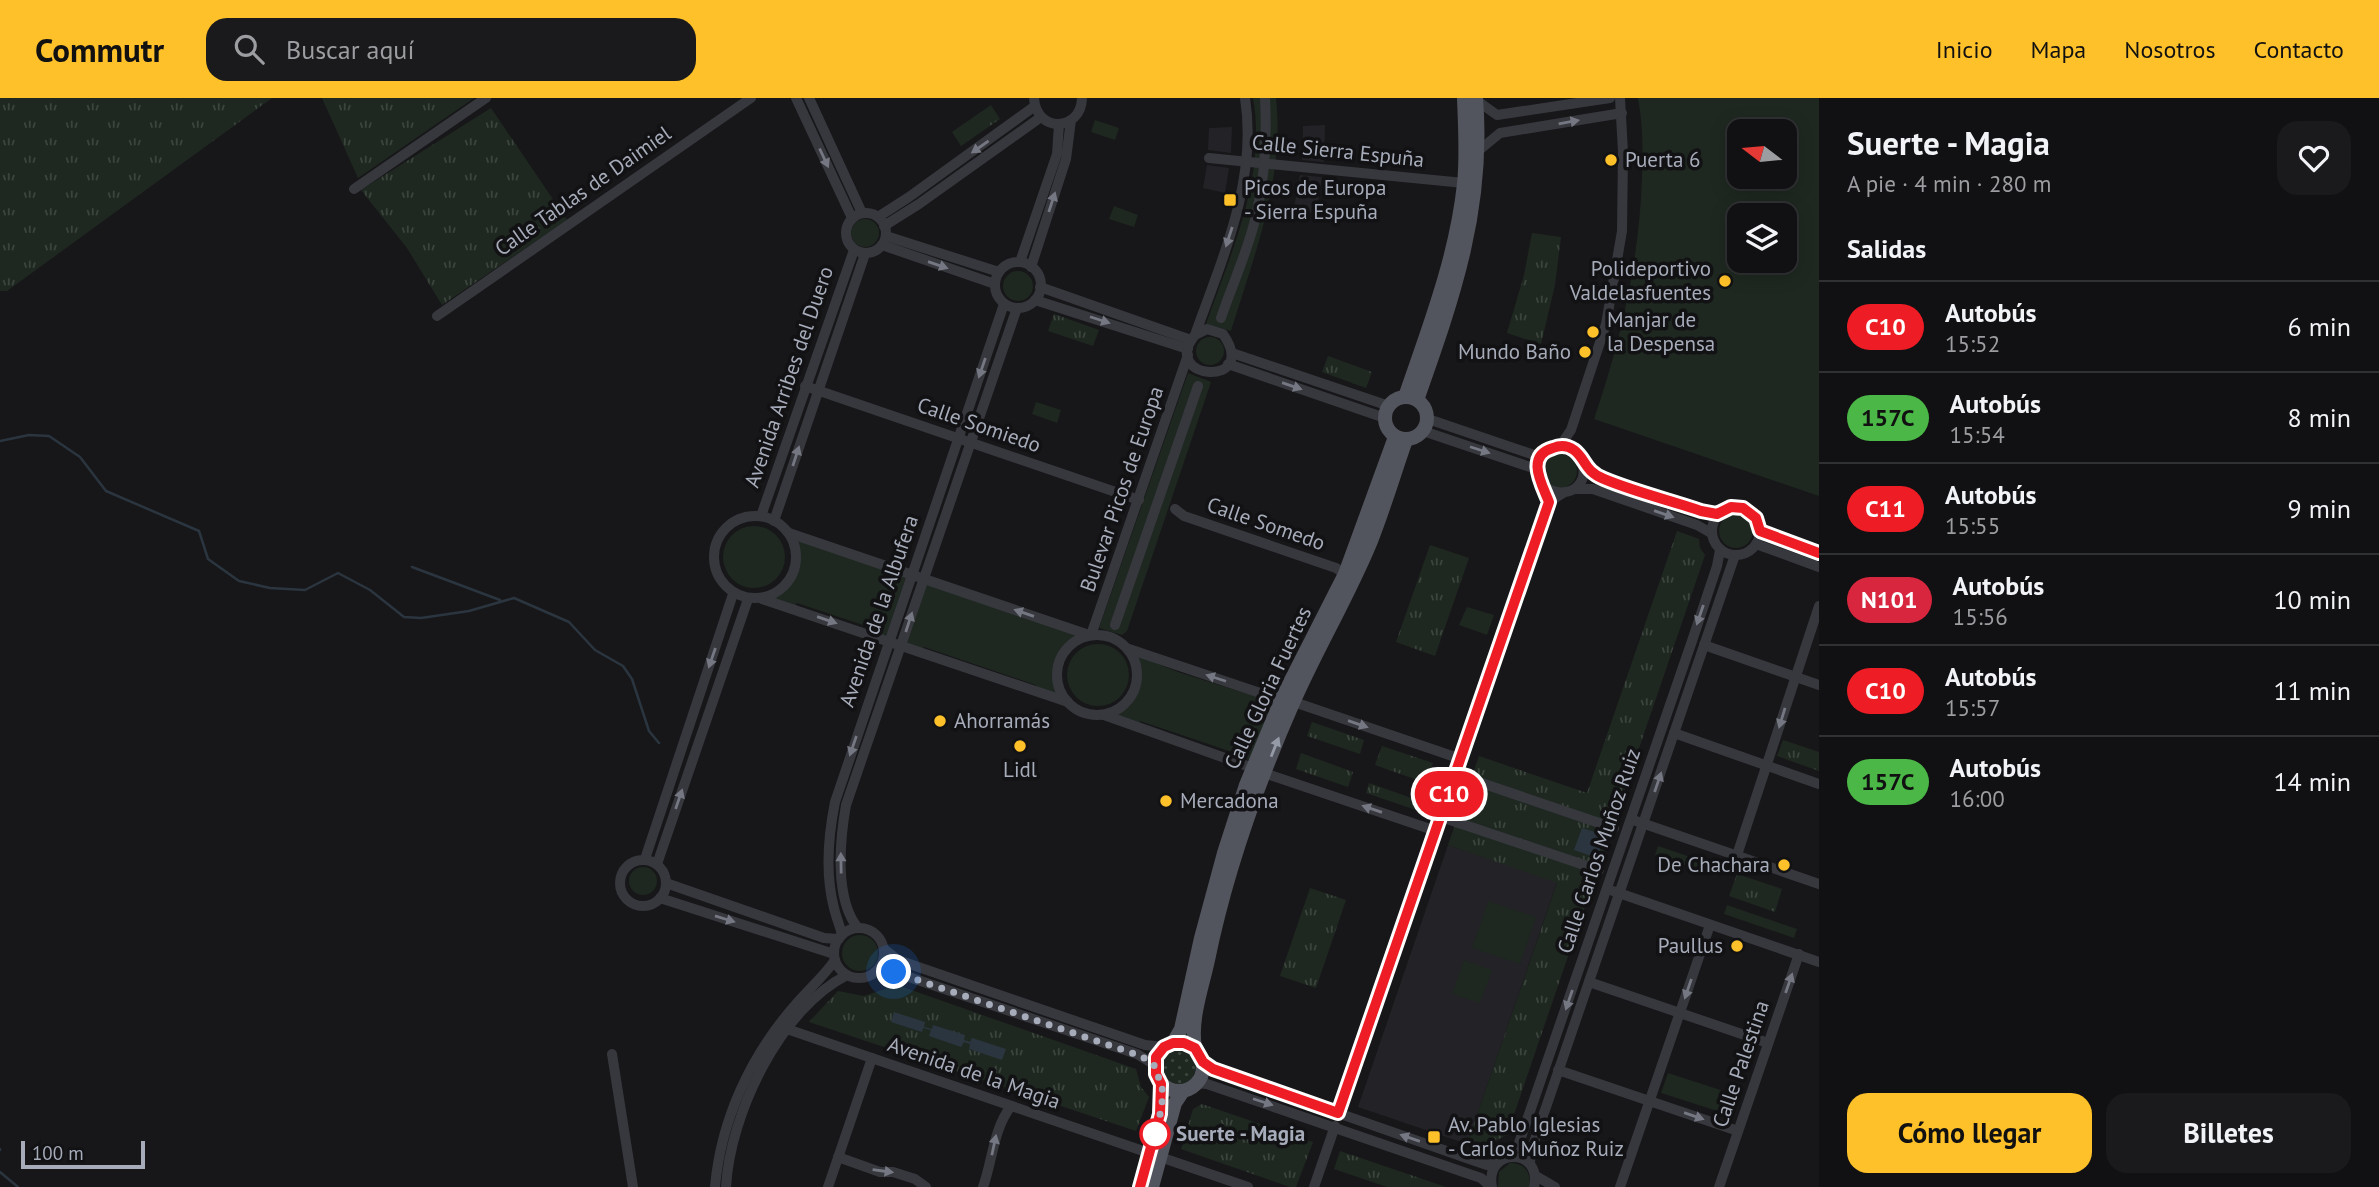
<!DOCTYPE html>
<html lang="es">
<head>
<meta charset="utf-8">
<style>
	:root { --surface:#111113; --page:#1a1a1c; --text:#f1f3f6; --muted:#9c9da0; --line:#303133; --accent:#ffc129 }
	body { margin:0; font-family:"PT Sans",sans-serif; background:var(--page); color:var(--text); height:100vh; display:flex; flex-direction:column; font-size:26px; white-space:nowrap }
	* { box-sizing:border-box; margin:0 }
	p { font-size:23px; color:var(--muted) }
	.icon { flex:none; width:38px; height:38px; fill:none; stroke:currentColor; stroke-width:2; stroke-linecap:round; stroke-linejoin:round }
	.map { position:relative; flex:1; overflow:hidden }
	.side { display:flex; flex-direction:column; background:var(--surface); width:560px }
	.side>* { flex:none }
	.badge { padding:0 14px; border-radius:23px; font-size:24px; line-height:46px }
	.needle { width:46px; rotate:286deg }
	.controls { position:absolute; left:1727px; top:21px; display:grid; gap:14px }
	.controls a { display:grid; place-items:center; width:70px; height:70px; border-radius:14px; background:var(--surface); box-shadow:0 4px 18px #0003,0 0 0 2px var(--line); font-size:35px }
	.scale { position:absolute; left:21px; bottom:18px; width:124px; box-sizing:border-box; padding-left:7px; border:4px solid #a7acba; border-top:0; font-size:19px; line-height:24px; white-space:nowrap; color:#a7acba; -webkit-text-stroke:5px #121214; paint-order:stroke }
	.you { position:absolute; width:35px; height:35px; margin:-18px; border:5px solid #fff; border-radius:50%; background:#1a73e8; box-shadow:0 0 0 10px #1a73e833 }
	.map>.badge { position:absolute; translate:-50% -50%; box-shadow:0 0 0 4px #fff }
	h2 { padding:0 28px; font-size:26px; line-height:63px }
	.round { display:grid; place-items:center; flex:none; width:74px; height:74px; border-radius:21px; background:var(--page) }
	.headline { display:flex; align-items:center; justify-content:space-between; height:119px; padding:0 28px }
	h1 { font-size:33px; font-weight:600; line-height:52px }
	.primary-button { display:flex; gap:14px; margin-top:auto; padding:14px 28px }
	.primary-button a { flex:1; height:80px; border-radius:21px; background:var(--accent); color:#111; font-size:28px; font-weight:600; line-height:80px; text-align:center }
	.primary-button a+a { background:var(--page); color:var(--text) }
	ul { padding:0; list-style:none }
	li { display:flex; align-items:center; gap:21px; height:91px; padding:0 28px; border-top:2px solid var(--line) }
	li div { flex:1 }
	li b { display:block; font-size:26px }
	li em { font-style:normal }
	li .badge { min-width:77px; font-weight:700; text-align:center }
	header { display:flex; align-items:center; gap:42px; box-sizing:border-box; height:98px; padding:0 35px; background:var(--accent); color:#111 }
	header strong { font-size:33px }
	nav { display:flex; gap:38px; margin-inline-start:auto; font-size:24px }
	.search { width:490px; height:63px; background:var(--page); display:flex; align-items:center; gap:18px; box-sizing:border-box; padding:0 24px; border-radius:21px; color:var(--muted); font-size:26px }
	main { display:flex; flex:1; min-height:0 }
	.map>svg:first-child { display:block }
	.built { fill:#232226 }
	.grass { fill:url(#grass-dots) }
	.park { fill:url(#park-tufts) }
	.garden { fill:#1e2820; fill-rule:evenodd }
	.water { fill:#2b353f }
	.lines { fill:none; stroke-linecap:round; stroke-linejoin:round }
	.stream { stroke:#2b353f; stroke-width:2.5 }
	.minor { stroke:#37383e; stroke-width:10 }
	.major { stroke:#53555e; stroke-width:14 }
	.oneway { fill:#757882 }
	.oneway2 { fill:#969ba8 }
	.line-casing { stroke:#fff; stroke-width:16 }
	.line { stroke:#ee1c25; stroke-width:10 }
	.walk { stroke:#a7acba; stroke-width:7; stroke-dasharray:0 12.6 }
	.poi-dot { fill:#ffc129; stroke:#121214; stroke-width:2.5 }
	.stop-dot { fill:#fff; stroke:#ee1c25; stroke-width:3.5 }
	.labels { text-anchor:middle; stroke-width:7; stroke-linejoin:round; paint-order:stroke }
	.street-label { font-size:21px; fill:#a7acba; stroke:#121214 }
	.poi-label { font-size:21px; fill:#a7acba; stroke:#121214; text-anchor:start }
	.stop-label { font-size:21px; font-weight:bold; fill:#a7acba; stroke:#121214; text-anchor:start }
</style>
</head>
<body>
<header>
<strong>Commutr</strong>
<div class="search"><svg class="icon" aria-label="search" viewBox="0 0 24 24"><circle cx="10" cy="10" r="6"/><path d="M15 15l6 6"/></svg>Buscar aquí</div>
<nav><a>Inicio</a><a>Mapa</a><a>Nosotros</a><a>Contacto</a></nav>
</header>
<main>
<div class="map">
<svg width="1819" height="1089" viewBox="0 0 1819 1089">
	<defs>
		<pattern id="grass-dots" width="8" height="8" patternUnits="userSpaceOnUse" patternTransform="scale(1.75)"><rect width="8" height="8" fill="#1e2820"/><path d="M2 2h.1M6 6h.1" fill="none" stroke="#3c443e" stroke-width="1.8" stroke-linecap="round"/></pattern>
		<pattern id="park-tufts" width="24" height="20" patternUnits="userSpaceOnUse" patternTransform="scale(1.75)"><rect width="24" height="20" fill="#1e2820"/><path d="M3 7l-1-3M5 7V3M7 7l1-3M15 17l-1-3M17 17v-4M19 17l1-3" fill="none" stroke="#3c443e"/></pattern>
	</defs>
	<rect width="100%" height="100%" fill="#171719"/>
	<g class="built">
		<path d="M1325,27L1324,64L1302,62L1303,28Z"/>
		<path d="M1232,29L1231,55L1208,52L1209,30Z"/>
		<path d="M1207,67L1229,70L1225,95L1203,90Z"/>
		<path d="M1300,77L1322,79L1316,116L1294,110Z"/>
		<path d="M1448,747L1557,784L1467,1046L1358,1009Z"/>
	</g>
	<circle class="grass" cx="1179" cy="969" r="17"/>
	<g class="park">
		<path d="M0,0H272L7,193H0Z"/>
		<path d="M322,0H474L358,80Z"/>
		<path d="M991,7L1000,21L961,48L952,34Z"/>
		<path d="M491,10L567,122L442,207L407,150L361,92Z"/>
		<path d="M1532,135L1561,139L1555,187L1541,246L1507,235L1524,177Z"/>
		<path d="M1054,216L1099,232L1093,248L1048,233Z"/>
		<path d="M1328,258L1372,274L1366,290L1322,274Z"/>
		<path d="M1677,433L1699,441L1700,450L1705,457L1507,1037L1479,1051L1467,1046L1557,785L1448,747L1479,658L1587,695Z"/>
		<path d="M1430,447L1469,460L1435,558L1396,544Z"/>
		<path d="M1312,624L1364,642L1360,656L1307,638Z"/>
		<path d="M1783,642L1819,654V673L1777,658Z"/>
		<path d="M1382,648L1433,665L1426,685L1375,667Z"/>
		<path d="M1301,655L1353,674L1348,689L1296,671Z"/>
		<path d="M1369,685L1420,703L1416,712L1366,695Z"/>
		<path d="M1737,776L1782,791L1775,814L1729,798Z"/>
		<path d="M1310,790L1346,802L1316,890L1280,878Z"/>
		<path d="M897,887L1136,971L1141,989L1149,999L1136,1033L809,924L838,893L864,898Z"/>
		<path d="M1202,1006L1313,1044L1296,1089H1290L1181,1051L1193,1011Z"/>
		<path d="M1340,1053L1446,1089H1387L1334,1071Z"/>
	</g>
	<g class="garden">
		<path d="M1253,0H1276C1285,80 1254,158 1231,233L1206,226C1231,154 1267,79 1253,0Z"/>
		<path d="M1638,0H1819V398L1594,321C1621,242 1639,164 1642,80C1643,53 1643,27 1638,0ZM1740,33H1785V79H1740ZM1740,117H1785V163H1740Z"/>
		<path d="M1095,22L1119,30L1115,42L1091,34Z"/>
		<path d="M1114,108L1138,117L1134,129L1109,121Z"/>
		<circle cx="865" cy="135" r="14"/>
		<circle cx="1018" cy="188" r="15"/>
		<circle cx="1210" cy="253" r="14"/>
		<path d="M1188,275L1211,284L1127,533L1122,537L1099,530Z"/>
		<path d="M1036,304L1061,312L1057,325L1032,316Z"/>
		<circle cx="1560" cy="373" r="17"/>
		<circle cx="1736" cy="433" r="17"/>
		<circle cx="754" cy="459" r="31"/>
		<path d="M793,439L906,479L887,536L884,538L868,532L869,529L797,505L795,508L772,500C794,487 805,463 793,439Z"/>
		<path d="M926,483L1079,537C1058,551 1047,574 1059,598L1036,591V587L924,549L922,551L905,545Z"/>
		<path d="M1467,509L1494,517L1487,537L1459,527Z"/>
		<circle cx="1098" cy="577" r="31"/>
		<path d="M1136,557L1178,574L1274,604L1249,662L1231,658L1232,654L1140,623L1139,626L1115,618C1141,605 1146,582 1136,557Z"/>
		<path d="M1658,748L1720,769L1716,778L1655,757Z"/>
		<circle cx="643" cy="783" r="14"/>
		<path d="M1488,803L1536,819L1520,866L1472,850Z"/>
		<path d="M1727,807L1797,831L1794,840L1724,816Z"/>
		<circle cx="860" cy="855" r="18"/>
		<path d="M1464,862L1492,872L1480,905L1452,896Z"/>
		<path d="M1668,975L1739,998L1733,1018L1661,995Z"/>
		<path d="M1510,1065C1525,1065 1532,1075 1529,1089H1498L1499,1074Z"/>
	</g>
	<g class="water">
		<path d="M1582,730L1605,737L1597,760L1574,752Z"/>
		<path d="M894,914L925,924L924,929L932,931L933,927L965,937L964,942L970,944L972,940L1006,951L1002,962L969,951L970,946L964,944L961,949L929,938L931,932L923,930L922,934L891,924Z"/>
	</g>
	<g class="lines">
		<g class="stream">
			<path d="M0,343L29,337L49,338L80,359L106,393L199,433L208,461L239,483L270,490L305,492L338,475L370,492L404,519L421,520L469,513L514,500L569,524L595,552L623,568L632,581L649,633L659,645"/>
			<path d="M412,469L500,502"/>
			<path d="M0,1051V1052"/>
			<path d="M0,1074L18,1089"/>
		</g>
		<g class="minor">
			<path d="M796,0L852,120"/>
			<path d="M809,0L862,115"/>
			<path d="M1034,0C1036,35 1081,34 1082,0"/>
			<path d="M1476,2L1497,17L1610,0"/>
			<path d="M1477,54L1500,35L1622,15"/>
			<path d="M1209,60L1464,85"/>
			<path d="M354,91L486,0"/>
			<circle cx="866" cy="135" r="20"/>
			<path d="M878,119L909,99L1035,8"/>
			<path d="M884,128L919,106L1041,19"/>
			<path d="M886,138L999,174"/>
			<path d="M882,147L995,186"/>
			<path d="M1020,164L1057,56L1059,26"/>
			<circle cx="1018" cy="187" r="23"/>
			<path d="M1031,169L1066,61L1071,22"/>
			<path d="M1040,189L1191,242"/>
			<path d="M1035,202L1188,251"/>
			<path d="M437,218L751,0"/>
			<path d="M1221,220C1232,187 1248,153 1256,118C1265,80 1267,39 1265,0"/>
			<path d="M1195,237L1207,231L1223,236C1261,291 1158,282 1195,237C1222,161 1258,82 1245,0"/>
			<path d="M1232,255L1389,308"/>
			<path d="M1228,266L1385,320"/>
			<path d="M805,288L1139,402"/>
			<path d="M1428,321L1540,359"/>
			<path d="M1423,333L1536,371"/>
			<path d="M1560,348L1571,332L1606,226L1622,133L1623,54L1620,0"/>
			<path d="M1584,368L1601,380L1701,413L1717,416"/>
			<path d="M1543,388C1571,407 1597,380 1576,354C1560,343 1536,350 1537,373C1537,383 1545,394 1549,404"/>
			<path d="M1575,391H1593L1697,427L1711,435"/>
			<circle cx="1736" cy="433" r="24"/>
			<path d="M1175,411L1184,418L1336,470L1345,476"/>
			<circle cx="755" cy="459" r="41"/>
			<path d="M761,418L854,152"/>
			<path d="M774,423L865,156"/>
			<path d="M1760,433L1819,455"/>
			<path d="M789,435L1089,537"/>
			<path d="M1756,446L1819,469"/>
			<path d="M762,501L1068,604"/>
			<path d="M1115,527L1198,288"/>
			<circle cx="1097" cy="577" r="40"/>
			<path d="M1091,537L1188,257"/>
			<path d="M1704,547L1819,587"/>
			<path d="M1129,551L1281,602"/>
			<path d="M1294,604L1461,661"/>
			<path d="M1104,617L1253,670"/>
			<path d="M1674,635L1819,686"/>
			<path d="M1264,675L1436,733"/>
			<path d="M1455,676L1614,730"/>
			<path d="M1441,719L1599,772"/>
			<path d="M1636,723L1819,786"/>
			<path d="M1737,757L1819,508"/>
			<path d="M645,761L733,496"/>
			<circle cx="643" cy="785" r="23"/>
			<path d="M657,766L748,501"/>
			<path d="M666,785L824,840L839,841"/>
			<path d="M1613,793L1819,864"/>
			<path d="M660,800L834,856"/>
			<path d="M858,830C834,801 840,741 846,707L1017,210"/>
			<circle cx="859" cy="855" r="25"/>
			<path d="M842,837C840,828 836,819 834,810C825,776 828,739 835,704L1004,206"/>
			<path d="M884,851L898,862L1145,947L1164,949"/>
			<path d="M875,874H894L1137,956L1155,967"/>
			<path d="M1589,884L1768,945"/>
			<path d="M787,931L1149,1055"/>
			<path d="M612,956L633,1089"/>
			<path d="M1203,964L1212,971L1475,1063L1487,1067L1498,1065"/>
			<path d="M1558,972L1738,1033"/>
			<path d="M1197,985L1207,986L1472,1077L1481,1080L1491,1089"/>
			<path d="M1338,1015L1549,404L1563,395"/>
			<path d="M838,1059L880,1074H893L915,1081L926,1089"/>
			<path d="M1160,1059L1248,1089"/>
			<path d="M1503,1061L1518,1048L1692,543L1717,468L1720,452"/>
			<path d="M1530,1065L1531,1053L1735,457"/>
			<path d="M1536,1078L1555,1089"/>
			<path d="M715,1089C721,1021 751,957 796,906C809,891 824,878 835,862"/>
			<path d="M726,1089C730,1016 780,911 847,877"/>
			<path d="M828,1089L872,960"/>
			<path d="M983,1089C993,1061 993,1032 1011,1008"/>
			<path d="M1314,1089L1335,1028"/>
			<path d="M1492,1089C1484,1049 1543,1049 1534,1089"/>
			<path d="M1620,1089L1710,827"/>
			<path d="M1719,1089L1799,856"/>
		</g>
		<g class="major">
			<path d="M1405,299C1429,229 1456,160 1464,86C1467,58 1465,28 1464,0"/>
			<circle cx="1406" cy="320" r="21"/>
			<path d="M1417,302C1453,200 1485,111 1476,0"/>
			<circle cx="1179" cy="969" r="24"/>
			<path d="M1173,945L1181,931L1201,840L1224,755L1246,687L1281,602L1345,476L1395,339"/>
			<path d="M1195,950C1190,922 1202,890 1208,862C1226,774 1257,687 1293,605C1317,550 1348,499 1371,443C1384,410 1394,376 1406,342"/>
			<path d="M1140,1089L1161,1016V986"/>
			<path d="M1152,1089L1175,1005L1183,993"/>
		</g>
	</g>
	<defs><path id="oneway-solid" d="M-6-.8H1V-3.2L6.5 0L1 3.2V.8H-6Z" transform="scale(1.75)"/></defs>
	<g class="oneway">
		<use href="#oneway-solid" transform="translate(1569 24) rotate(-10)"/>
		<use href="#oneway-solid" transform="translate(980 49) rotate(145)"/>
		<use href="#oneway-solid" transform="translate(824 60) rotate(65)"/>
		<use href="#oneway-solid" transform="translate(1052 104) rotate(-72)"/>
		<use href="#oneway-solid" transform="translate(1229 139) rotate(108)"/>
		<use href="#oneway-solid" transform="translate(938 167) rotate(19)"/>
		<use href="#oneway-solid" transform="translate(1100 222) rotate(18)"/>
		<use href="#oneway-solid" transform="translate(982 270) rotate(109)"/>
		<use href="#oneway-solid" transform="translate(1292 288) rotate(19)"/>
		<use href="#oneway-solid" transform="translate(1480 352) rotate(18)"/>
		<use href="#oneway-solid" transform="translate(796 358) rotate(-72)"/>
		<use href="#oneway-solid" transform="translate(1664 416) rotate(19)"/>
		<use href="#oneway-solid" transform="translate(1024 515) rotate(-161)"/>
		<use href="#oneway-solid" transform="translate(1700 517) rotate(109)"/>
		<use href="#oneway-solid" transform="translate(827 522) rotate(19)"/>
		<use href="#oneway-solid" transform="translate(909 524) rotate(-72)"/>
		<use href="#oneway-solid" transform="translate(712 560) rotate(109)"/>
		<use href="#oneway-solid" transform="translate(1216 580) rotate(-162)"/>
		<use href="#oneway-solid" transform="translate(1782 620) rotate(107)"/>
		<use href="#oneway-solid" transform="translate(1358 626) rotate(19)"/>
		<use href="#oneway-solid" transform="translate(853 648) rotate(109)"/>
		<use href="#oneway-solid" transform="translate(1658 684) rotate(-71)"/>
		<use href="#oneway-solid" transform="translate(679 701) rotate(-71)"/>
		<use href="#oneway-solid" transform="translate(1372 711) rotate(-161)"/>
		<use href="#oneway-solid" transform="translate(841 765) rotate(-91)"/>
		<use href="#oneway-solid" transform="translate(725 821) rotate(17)"/>
		<use href="#oneway-solid" transform="translate(1789 885) rotate(-71)"/>
		<use href="#oneway-solid" transform="translate(1688 891) rotate(109)"/>
		<use href="#oneway-solid" transform="translate(1569 902) rotate(109)"/>
		<use href="#oneway-solid" transform="translate(1263 1004) rotate(18)"/>
		<use href="#oneway-solid" transform="translate(1694 1018) rotate(19)"/>
		<use href="#oneway-solid" transform="translate(1410 1040) rotate(-161)"/>
		<use href="#oneway-solid" transform="translate(994 1047) rotate(-78)"/>
		<use href="#oneway-solid" transform="translate(883 1073) rotate(8)"/>
	</g>
	<use class="oneway2" href="#oneway-solid" transform="translate(1275 649) rotate(-68)"/>
	<g class="lines">
		<defs>
			<path id="line" d="M1140,1089L1160,1016L1161,986L1156,976V959L1164,949L1173,945H1184L1195,950L1203,964L1213,971L1338,1015L1549,404C1542,386 1525,358 1553,350C1560,347 1567,347 1574,352C1586,361 1584,373 1604,381C1635,394 1669,402 1701,413L1717,416L1731,409L1743,410L1756,420L1760,433L1819,455"/>
		</defs>
		<use href="#line" class="line-casing"/>
		<use href="#line" class="line"/>
		<path class="walk" d="M894,874L1141,958L1154,967C1156,975 1160,981 1162,989C1164,1005 1159,1021 1155,1036"/>
	</g>
	<g class="poi-dot">
		<circle cx="1611" cy="62" r="7"/>
		<rect x="1223" y="95" width="14" height="14" rx="3.5"/>
		<circle cx="1725" cy="183" r="7"/>
		<circle cx="1593" cy="234" r="7"/>
		<circle cx="1585" cy="254" r="7"/>
		<circle cx="940" cy="623" r="7"/>
		<circle cx="1020" cy="648" r="7"/>
		<circle cx="1166" cy="703" r="7"/>
		<circle cx="1784" cy="767" r="7"/>
		<circle cx="1737" cy="848" r="7"/>
		<rect x="1427" y="1032" width="14" height="14" rx="3.5"/>
	</g>
	<circle class="stop-dot" cx="1155" cy="1036" r="14"/>
	<g class="labels">
		<g class="street-label">
			<text transform="translate(1338 53) rotate(6)" y="7">Calle Sierra Espuña</text>
			<text transform="translate(583 93) rotate(-35)" y="7">Calle Tablas de Daimiel</text>
			<text transform="translate(789 279) rotate(-71)" y="7">Avenida Arribes del Duero</text>
			<text transform="translate(979 327) rotate(19)" y="7">Calle Somiedo</text>
			<text transform="translate(1122 391) rotate(-71)" y="7">Bulevar Picos de Europa</text>
			<text transform="translate(1266 426) rotate(19)" y="7">Calle Somedo</text>
			<text transform="translate(879 513) rotate(-71)" y="7">Avenida de la Albufera</text>
			<text transform="translate(1268 590) rotate(-65)" y="7">Calle Gloria Fuertes</text>
			<text transform="translate(1599 753) rotate(-71)" y="7">Calle Carlos Muñoz Ruiz</text>
			<text transform="translate(1741 966) rotate(-71)" y="7">Calle Palestina</text>
			<text transform="translate(974 975) rotate(19)" y="7">Avenida de la Magia</text>
		</g>
		<g class="poi-label">
			<text x="1625" y="69">Puerta 6</text>
			<text x="1244" y="97">Picos de Europa<tspan x="1244" dy="24">- Sierra Espuña</tspan></text>
			<text x="1711" y="178" text-anchor="end">Polideportivo<tspan x="1711" dy="24">Valdelasfuentes</tspan></text>
			<text x="1607" y="229">Manjar de<tspan x="1607" dy="24">la Despensa</tspan></text>
			<text x="1571" y="261" text-anchor="end">Mundo Baño</text>
			<text x="954" y="630">Ahorramás</text>
			<text x="1020" y="679" text-anchor="middle">Lidl</text>
			<text x="1180" y="710">Mercadona</text>
			<text x="1770" y="774" text-anchor="end">De Chachara</text>
			<text x="1723" y="855" text-anchor="end">Paullus</text>
			<text x="1448" y="1034">Av. Pablo Iglesias<tspan x="1448" dy="24">- Carlos Muñoz Ruiz</tspan></text>
		</g>
		<g class="stop-label">
			<text x="1176" y="1043">Suerte - Magia</text>
		</g>
	</g>
</svg>
<div class="controls">
<a><svg class="needle" viewBox="-14 -14 28 28"><path d="M0-13l5 13h-10z" fill="#e53935"/><path d="M0 13l5-13h-10z" fill="#9c9da0"/></svg></a>
<a><svg class="icon" aria-label="layers" viewBox="0 0 24 24"><path d="M12 4l9 5-9 5-9-5zM3 14l9 5 9-5"/></svg></a>
</div>
<div class="scale">100 m</div>
<div class="you" style="left:894px;top:874px"></div>
<b class="badge" style="left:1449px;top:696px;background:#ee1c25;color:#fff">C10</b>
</div>
<section class="side">
<div class="headline"><div><h1>Suerte - Magia</h1><p>A pie · 4 min · 280 m</p></div><a class="round"><svg class="icon" aria-label="heart" viewBox="0 0 24 24"><path d="M12 20l-8-8c-3-5 5-10 8-4 3-6 11-1 8 4z"/></svg></a></div>
<h2>Salidas</h2>
<ul>
<li><span class="badge" style="background:#ee1c25;color:#fff">C10</span><div><b>Autobús</b><p>15:52</p></div><em>6 min</em></li>
<li><span class="badge" style="background:#4ab747;color:#111">157C</span><div><b>Autobús</b><p>15:54</p></div><em>8 min</em></li>
<li><span class="badge" style="background:#ee1c25;color:#fff">C11</span><div><b>Autobús</b><p>15:55</p></div><em>9 min</em></li>
<li><span class="badge" style="background:#d7263d;color:#fff">N101</span><div><b>Autobús</b><p>15:56</p></div><em>10 min</em></li>
<li><span class="badge" style="background:#ee1c25;color:#fff">C10</span><div><b>Autobús</b><p>15:57</p></div><em>11 min</em></li>
<li><span class="badge" style="background:#4ab747;color:#111">157C</span><div><b>Autobús</b><p>16:00</p></div><em>14 min</em></li>
</ul>
<div class="primary-button"><a>Cómo llegar</a><a>Billetes</a></div>
</section>
</main>
</body>
</html>
